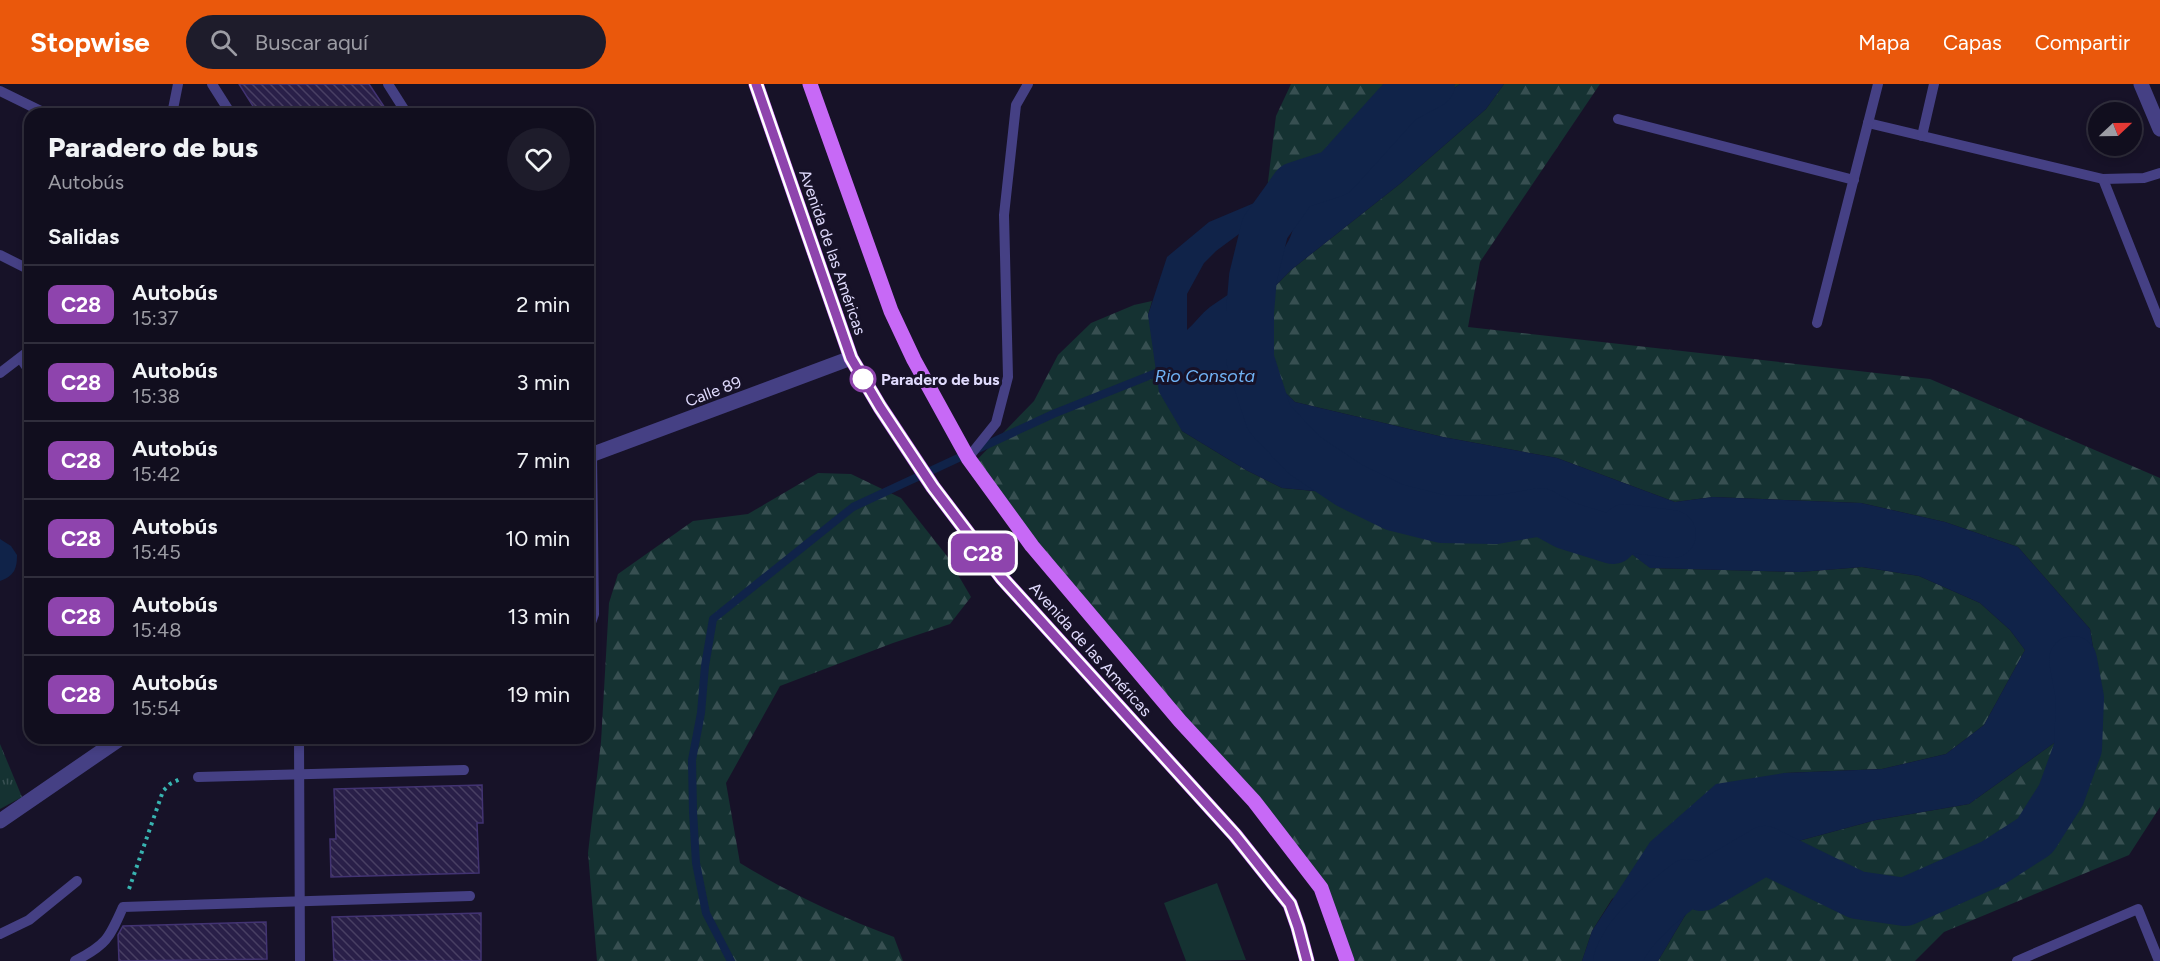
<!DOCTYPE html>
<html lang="es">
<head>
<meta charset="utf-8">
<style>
	:root { --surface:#110e1e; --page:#1e1c2b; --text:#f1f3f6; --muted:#9c9ca4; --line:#302e3c; --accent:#ea580c }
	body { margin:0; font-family:Figtree,sans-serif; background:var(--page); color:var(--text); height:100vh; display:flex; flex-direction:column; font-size:22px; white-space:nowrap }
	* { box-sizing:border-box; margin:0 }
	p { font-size:20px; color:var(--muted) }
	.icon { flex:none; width:33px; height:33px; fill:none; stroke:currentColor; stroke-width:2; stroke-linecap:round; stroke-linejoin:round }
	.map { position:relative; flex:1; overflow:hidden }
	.drawer { position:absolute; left:24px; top:24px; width:570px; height:636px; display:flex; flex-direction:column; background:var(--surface); border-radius:18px; box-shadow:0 3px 9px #0003,0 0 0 2px var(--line) }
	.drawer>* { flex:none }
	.badge { padding:0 12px; border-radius:9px; font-size:21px; line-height:39px }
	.needle { width:39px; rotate:68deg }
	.buttons { position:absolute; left:2088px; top:18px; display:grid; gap:12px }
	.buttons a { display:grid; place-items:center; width:54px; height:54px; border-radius:50%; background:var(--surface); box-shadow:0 3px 9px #0003,0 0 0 2px var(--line); font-size:30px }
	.map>.badge { position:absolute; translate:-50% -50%; box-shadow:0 0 0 3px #fff }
	h2 { padding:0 24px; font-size:22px; line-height:54px }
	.round { display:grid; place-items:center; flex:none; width:63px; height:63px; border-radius:32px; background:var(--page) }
	.summary { display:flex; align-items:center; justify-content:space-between; height:102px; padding:0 24px }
	h1 { font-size:28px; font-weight:800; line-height:45px }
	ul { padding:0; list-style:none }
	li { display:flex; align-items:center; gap:18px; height:78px; padding:0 24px; border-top:2px solid var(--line) }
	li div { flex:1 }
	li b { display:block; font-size:22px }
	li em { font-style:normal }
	li .badge { min-width:66px; font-weight:700; text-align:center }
	header { display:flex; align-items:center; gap:36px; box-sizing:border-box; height:84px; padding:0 30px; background:var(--accent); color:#fff }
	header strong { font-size:28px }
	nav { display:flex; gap:33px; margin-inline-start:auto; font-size:21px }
	.search { width:420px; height:54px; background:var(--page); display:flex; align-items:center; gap:15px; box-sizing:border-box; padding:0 21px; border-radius:33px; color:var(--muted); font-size:22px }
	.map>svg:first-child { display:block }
	.grass { fill:url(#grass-tufts) }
	.forest { fill:url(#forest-firs) }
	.pitch { fill:#153232 }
	.water { fill:#102349; fill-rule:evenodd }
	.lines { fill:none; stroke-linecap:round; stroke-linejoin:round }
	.stream { stroke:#102349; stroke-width:8 }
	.river { stroke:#102349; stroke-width:48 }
	.building { fill:url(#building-back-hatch); stroke:#423372; stroke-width:1.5 }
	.path { stroke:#38b4b1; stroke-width:4; stroke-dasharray:3 4.5; stroke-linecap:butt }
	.service { stroke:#454084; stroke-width:10 }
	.minor { stroke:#454084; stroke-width:15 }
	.primary { stroke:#c769f6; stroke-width:15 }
	.line-casing { stroke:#fff; stroke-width:14 }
	.line { stroke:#8e44ad; stroke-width:9 }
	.stop-dot { fill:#fff; stroke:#8e44ad; stroke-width:3 }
	.labels { text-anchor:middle; stroke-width:6; stroke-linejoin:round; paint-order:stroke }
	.street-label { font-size:16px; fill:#e0dbfd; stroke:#171228 }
	.stop-label { font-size:16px; font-weight:bold; fill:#e0dbfd; stroke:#171228; text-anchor:start }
	.water-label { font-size:18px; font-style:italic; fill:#70b3f6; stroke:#171228 }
</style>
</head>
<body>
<header>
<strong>Stopwise</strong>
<div class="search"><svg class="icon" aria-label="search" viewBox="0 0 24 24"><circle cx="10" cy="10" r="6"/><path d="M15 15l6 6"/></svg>Buscar aquí</div>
<nav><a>Mapa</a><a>Capas</a><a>Compartir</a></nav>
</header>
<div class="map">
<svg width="2160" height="877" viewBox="0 0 2160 877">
	<defs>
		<pattern id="grass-tufts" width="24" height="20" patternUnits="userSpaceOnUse" patternTransform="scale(1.5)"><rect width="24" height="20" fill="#153232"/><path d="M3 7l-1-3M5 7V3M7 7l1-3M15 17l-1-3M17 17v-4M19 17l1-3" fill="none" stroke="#374f51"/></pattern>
		<pattern id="forest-firs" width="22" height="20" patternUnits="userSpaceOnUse" patternTransform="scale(1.5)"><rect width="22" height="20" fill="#153232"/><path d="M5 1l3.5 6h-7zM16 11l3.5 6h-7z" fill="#374f51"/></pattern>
		<pattern id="building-back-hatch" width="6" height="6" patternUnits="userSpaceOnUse" patternTransform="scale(1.5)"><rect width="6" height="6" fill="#291f48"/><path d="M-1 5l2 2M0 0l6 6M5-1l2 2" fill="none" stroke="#483f63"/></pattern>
	</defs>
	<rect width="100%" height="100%" fill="#171228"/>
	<path class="grass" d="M0,660L22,713L0,725Z"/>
	<g class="forest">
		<path d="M1291,0H1460L1335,89L1266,114L1276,32Z"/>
		<path d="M1504,0H1600L1480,178L1468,243L1930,295L2160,394V723L2129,771L1944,848L1915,877H1658L1702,803L1765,766L1876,736L1969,720L2103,624L2090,545L2018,463L1945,438L1861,419L1713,413L1675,418L1557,374L1443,353L1295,318L1250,275V228L1291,186L1401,99L1486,25Z"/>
		<path d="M1152,217L1148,231L1182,347L1246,386L1282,404L1541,428L1613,456L1651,484L1800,488L1862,483L1919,492L1980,519L2010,546L2025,566L1984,641L1946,670L1882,685L1784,689L1612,815L1592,847L1582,877H1347L1321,804L972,381L1034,317L1058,271L1091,239L1134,221Z"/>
		<path d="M818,389L851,390L901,414L947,472L971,513L950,540L893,559L780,602L726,699L740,779C791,810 839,832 894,853L903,877H597L588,769L601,658L609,519L618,490L693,437L748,430Z"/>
	</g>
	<path class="pitch" d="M1217,799L1246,876L1186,877L1164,819Z"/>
	<g class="water">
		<path d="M1460,0H1504L1486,25L1401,99L1291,186L1250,228L1251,275L1295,318L1443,353L1557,374L1675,418L1713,413L1861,419L1945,438L2018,463L2090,545L2103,624L1969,720L1876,736L1765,766L1702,803L1658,877H1582L1592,847L1650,758L1716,700L1784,689L1882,685L1946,670L1984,641L2025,566L2010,546L1980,519L1919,492L1862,483L1800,488L1650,484L1613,456L1541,428L1282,404L1246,386L1182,347L1159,308L1148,231L1167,173L1209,138L1266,114L1335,89ZM1265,144L1293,145C1283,182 1239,202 1210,223C1201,230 1195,239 1187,246V210L1204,179L1216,167L1239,150Z"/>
		<path d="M0,455L11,462L17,471C17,485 14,492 0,497Z"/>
	</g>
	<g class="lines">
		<path class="stream" d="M731,877L706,829L696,779L693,727L692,676L701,629L705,582L713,535L853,423L1053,330L1166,285"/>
		<g class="river">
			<path d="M1431,0L1401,16L1335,89L1295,102L1265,144L1253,193L1250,228V275L1269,334L1304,371L1349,401L1394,423L1442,435L1495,436L1541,428L1565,441L1613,456L1625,444L1672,450"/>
			<path d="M1617,877C1628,845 1662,819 1687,799L1702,803L1765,766L1857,811L1905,818L1993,779L2035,752L2061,711L2078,664L2080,614L2073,576"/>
		</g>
	</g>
	<g class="building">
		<path d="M239,0H369L389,30H258Z"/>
		<path d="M482,701L483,739H477L479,789L331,793L330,755H336L334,705Z"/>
		<path d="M481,829V877H334L332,833Z"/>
		<path d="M266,838L267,875L119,877L118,851L123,842Z"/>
	</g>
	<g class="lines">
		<path class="path" d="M129,805L163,707L170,700L182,694"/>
		<g class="service">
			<path d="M212,0L231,30"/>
			<path d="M388,0L407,30"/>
			<path d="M0,7L47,30"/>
			<path d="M172,30L178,0"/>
			<path d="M1618,35L1854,96"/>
			<path d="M1868,39L2103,95L2144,94L2160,89"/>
			<path d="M1922,52L1934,0"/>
			<path d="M2103,95L2160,239"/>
			<path d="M0,171L30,186"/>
			<path d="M1817,239L1878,0"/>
			<path d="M21,275L30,288"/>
			<path d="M0,289L30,266"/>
			<path d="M968,374L996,339L1008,293L1004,131L1016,21L1028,0"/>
			<path d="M588,547L594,530L592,370"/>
			<path d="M299,654L300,877"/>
			<path d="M198,693L464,686"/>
			<path d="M0,850L29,836L77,797"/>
			<path d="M75,877C106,861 109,855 123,823L470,812"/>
			<path d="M2017,877L2138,825L2159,877"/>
		</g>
		<g class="minor">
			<path d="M2141,0L2160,45"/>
			<path d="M588,372L851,274"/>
			<path d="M0,737L121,654"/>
		</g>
		<g class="primary">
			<path d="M756,0L851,274L880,323L933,403L1002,494L1235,751L1290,820L1298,843L1307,877"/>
			<path d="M810,0L891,227L914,276L968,374L1032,462L1180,637L1254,717L1321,804L1347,877"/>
		</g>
	</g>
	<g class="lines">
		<defs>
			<path id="line" d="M756,0L851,274L880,323L933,403L1002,494L1235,751L1290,820L1298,843L1307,877"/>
		</defs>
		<use href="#line" class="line-casing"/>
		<use href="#line" class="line"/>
	</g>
	<circle class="stop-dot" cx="863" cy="295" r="12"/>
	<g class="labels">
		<g class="street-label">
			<text transform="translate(833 168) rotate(71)" y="6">Avenida de las Américas</text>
			<text transform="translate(713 307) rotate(-21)" y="6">Calle 89</text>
			<text transform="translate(1091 565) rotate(48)" y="6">Avenida de las Américas</text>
		</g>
		<g class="stop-label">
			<text x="881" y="301">Paradero de bus</text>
		</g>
		<g class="water-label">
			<text x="1205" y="298">Rio Consota</text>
		</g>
	</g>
</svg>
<div class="buttons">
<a><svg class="needle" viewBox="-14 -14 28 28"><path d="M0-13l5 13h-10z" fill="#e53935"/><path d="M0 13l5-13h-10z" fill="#9c9ca4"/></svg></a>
</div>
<b class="badge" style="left:983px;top:469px;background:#8e44ad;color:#fff">C28</b>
<section class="drawer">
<div class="summary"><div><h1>Paradero de bus</h1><p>Autobús</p></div><a class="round"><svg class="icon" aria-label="heart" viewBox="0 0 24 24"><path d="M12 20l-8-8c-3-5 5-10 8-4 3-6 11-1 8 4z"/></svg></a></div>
<h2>Salidas</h2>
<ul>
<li><span class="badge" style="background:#8e44ad;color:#fff">C28</span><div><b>Autobús</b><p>15:37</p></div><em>2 min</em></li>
<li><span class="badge" style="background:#8e44ad;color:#fff">C28</span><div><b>Autobús</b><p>15:38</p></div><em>3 min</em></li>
<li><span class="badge" style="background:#8e44ad;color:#fff">C28</span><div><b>Autobús</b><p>15:42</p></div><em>7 min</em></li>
<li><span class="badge" style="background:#8e44ad;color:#fff">C28</span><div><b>Autobús</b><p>15:45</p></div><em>10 min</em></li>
<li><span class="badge" style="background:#8e44ad;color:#fff">C28</span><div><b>Autobús</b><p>15:48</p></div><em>13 min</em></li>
<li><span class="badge" style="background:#8e44ad;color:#fff">C28</span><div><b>Autobús</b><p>15:54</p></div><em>19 min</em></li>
</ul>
</section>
</div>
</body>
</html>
